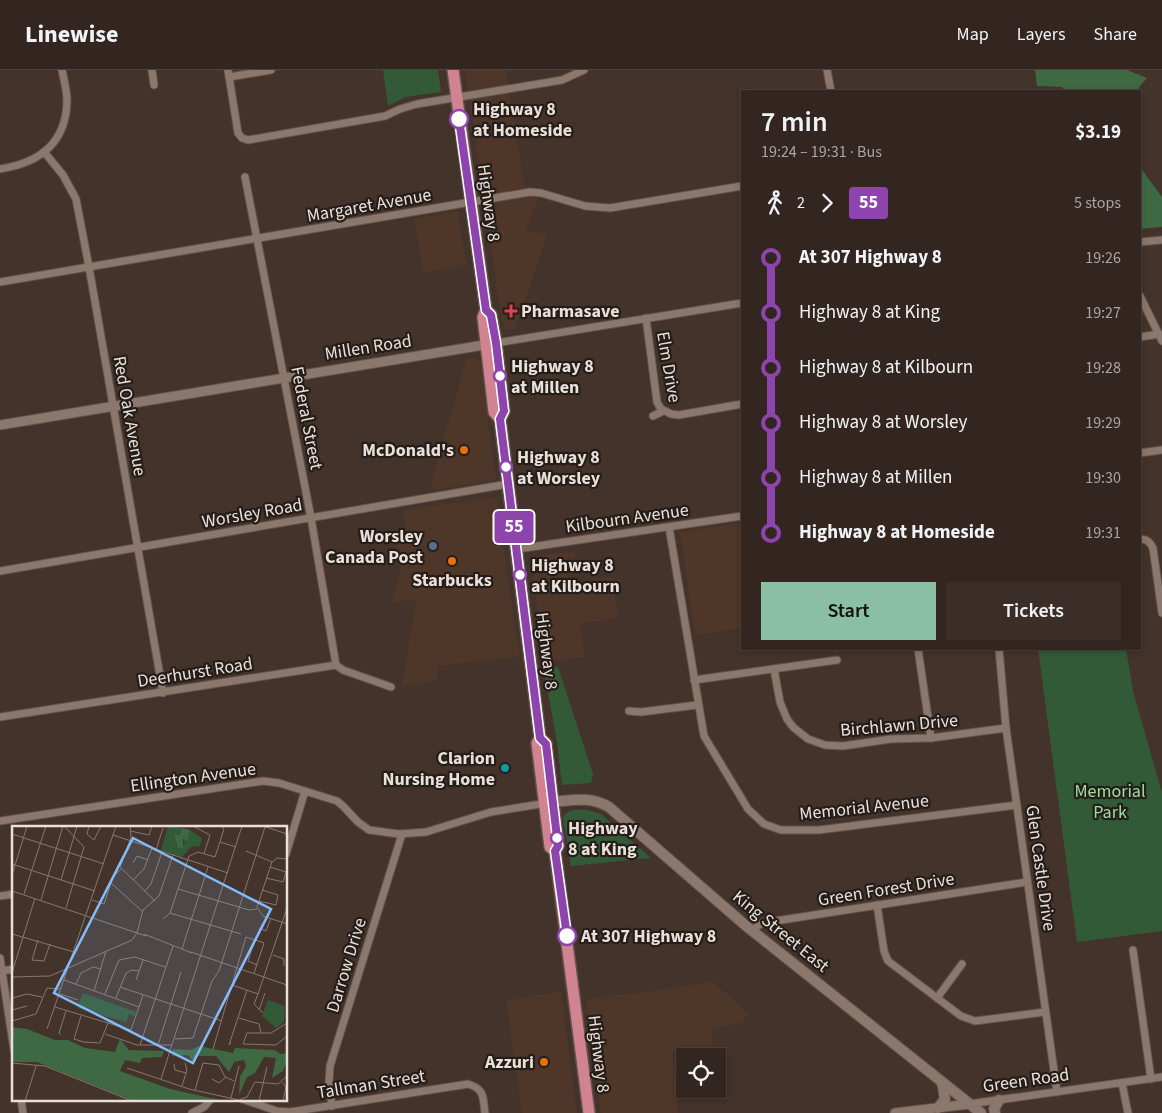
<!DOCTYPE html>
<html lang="en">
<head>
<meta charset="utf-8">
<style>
	:root { --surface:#332620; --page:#3b2e29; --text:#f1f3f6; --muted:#a9a5a5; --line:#4e433e; --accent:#8abfa5 }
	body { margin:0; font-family:"Source Sans 3",sans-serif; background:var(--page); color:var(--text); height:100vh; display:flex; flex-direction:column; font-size:19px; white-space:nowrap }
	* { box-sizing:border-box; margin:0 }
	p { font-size:16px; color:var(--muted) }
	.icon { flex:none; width:28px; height:28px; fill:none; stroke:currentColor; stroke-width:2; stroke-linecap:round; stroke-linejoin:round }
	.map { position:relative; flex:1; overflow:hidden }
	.side { position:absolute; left:741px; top:20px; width:400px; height:560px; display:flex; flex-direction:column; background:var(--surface); border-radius:0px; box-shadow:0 2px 8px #0003,0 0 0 1px var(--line) }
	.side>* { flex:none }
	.badge { padding:0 10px; border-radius:4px; font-size:18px; line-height:32px }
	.fabs { position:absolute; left:676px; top:978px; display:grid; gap:10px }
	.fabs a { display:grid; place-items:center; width:50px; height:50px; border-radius:0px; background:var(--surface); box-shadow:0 2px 8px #0003,0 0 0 1px var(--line); font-size:25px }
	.map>.badge { position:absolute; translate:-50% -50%; box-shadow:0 0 0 2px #fff }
	.legs { display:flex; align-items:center; gap:8px; height:55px; padding:0 20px; font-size:16px }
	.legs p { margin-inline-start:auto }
	.headline { display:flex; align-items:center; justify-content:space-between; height:85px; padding:0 20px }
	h1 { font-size:28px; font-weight:600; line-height:38px }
	.cta { display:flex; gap:10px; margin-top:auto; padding:10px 20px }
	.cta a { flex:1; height:58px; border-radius:0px; background:var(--accent); color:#111; font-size:20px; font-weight:600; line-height:58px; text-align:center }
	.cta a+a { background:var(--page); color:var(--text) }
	ul { padding:0 20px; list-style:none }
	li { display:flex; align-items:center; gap:18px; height:55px; font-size:19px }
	li i { display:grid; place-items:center; width:8px; height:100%; margin:0 6px; background:currentColor }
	li i::after { content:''; width:12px; height:12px; margin:-6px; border:4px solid; border-radius:50%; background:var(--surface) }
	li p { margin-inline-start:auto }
	li:first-child i { background:linear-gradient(#0000 50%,currentColor 0) }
	li:last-child i { background:linear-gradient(currentColor 50%,#0000 0) }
	header { display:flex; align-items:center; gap:30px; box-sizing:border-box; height:70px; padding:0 25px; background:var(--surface); border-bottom:1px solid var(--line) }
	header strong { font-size:24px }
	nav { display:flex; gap:28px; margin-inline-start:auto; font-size:18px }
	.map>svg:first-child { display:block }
	.built { fill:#4e3729 }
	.green { fill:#335a37 }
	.forest { fill:#3e6942 }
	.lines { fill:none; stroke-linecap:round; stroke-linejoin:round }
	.minor-casing { stroke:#60524a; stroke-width:9 }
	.tertiary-casing { stroke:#60524a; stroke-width:11 }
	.secondary-casing { stroke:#60524a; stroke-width:12 }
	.primary-casing { stroke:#60524a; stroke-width:14 }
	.minor { stroke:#8b776c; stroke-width:7 }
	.tertiary { stroke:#8b776c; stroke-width:9 }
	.secondary { stroke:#8b776c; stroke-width:10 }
	.primary { stroke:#d18391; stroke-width:11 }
	.line-1-casing { stroke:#fff; stroke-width:11 }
	.line-1 { stroke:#8e44ad; stroke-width:8 }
	.stop-1-dot { fill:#fff; stroke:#8e44ad; stroke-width:2.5 }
	.health-dot { fill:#e0444e; stroke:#251d19; stroke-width:2 }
	.food-dot { fill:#e8710a; stroke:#251d19; stroke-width:2 }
	.service-dot { fill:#5c6f8a; stroke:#251d19; stroke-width:2 }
	.culture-dot { fill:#0f9aa8; stroke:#251d19; stroke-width:2 }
	.labels { text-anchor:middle; stroke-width:4.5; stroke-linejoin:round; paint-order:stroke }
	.stop-label { font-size:18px; font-weight:bold; fill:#eae0d9; stroke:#251d19; text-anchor:start }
	.street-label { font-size:18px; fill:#eae0d9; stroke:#251d19 }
	.poi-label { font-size:18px; font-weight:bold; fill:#eae0d9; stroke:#251d19; text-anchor:end }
	.park-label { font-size:18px; fill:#9cdfa1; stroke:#251d19 }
	.inset-road { fill:none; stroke:#867870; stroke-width:1 }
	.view { fill:#83bcfb; fill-opacity:0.15; stroke:#83bcfb; stroke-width:2.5 }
	.inset-edge { fill:none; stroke:#eae0d9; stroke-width:2.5 }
</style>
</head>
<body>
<header>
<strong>Linewise</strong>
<nav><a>Map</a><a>Layers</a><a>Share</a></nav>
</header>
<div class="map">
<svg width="1162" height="1043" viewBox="0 0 1162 1043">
	<rect width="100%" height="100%" fill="#44332a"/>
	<g class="built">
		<path d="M465,0H506L524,114L539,128L525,161L548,164L515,259H503Z"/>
		<path d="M457,141L467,196L423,202L414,149Z"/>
		<path d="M476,287L480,292L496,410L433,420L432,409L467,288Z"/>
		<path d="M497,427L508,512L520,586L438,596L437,611L402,616L416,529L390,533L397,516L401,496L397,472L407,470L403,440Z"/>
		<path d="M742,453V558L695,565L680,462Z"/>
		<path d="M575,481L576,490L569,491L572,512L612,507L618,548L580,553L585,587L545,592L530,487Z"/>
		<path d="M712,911L749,944L742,953L711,959L713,977L673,983L678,1043H601L586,929L664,920Z"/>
		<path d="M561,922L577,1043H522L506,930Z"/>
	</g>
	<g class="green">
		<path d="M383,0H438L441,22L405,27L388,36Z"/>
		<path d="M1038,579H1126L1133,621L1162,723V861L1077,872Z"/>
		<path d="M558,597L593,704L591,713L562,715L557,672L544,599Z"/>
		<path d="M587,740L601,744L651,788L571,796L563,748C567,738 578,740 587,740Z"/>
	</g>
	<g class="forest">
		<path d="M1035,0H1127L1147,8L1136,21H1065L1062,17L1037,16Z"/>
		<path d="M1140,97L1162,127V157L1140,159Z"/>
	</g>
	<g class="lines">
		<defs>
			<g id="minor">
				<path d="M152,0L154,15"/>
				<path d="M228,0L238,63L242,68L248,70L385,46L400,39L417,34L562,10L584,0"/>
				<path d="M827,0L831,21"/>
				<path d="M229,7L271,0"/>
				<path d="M45,83L63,105L76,129L89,197L163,623"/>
				<path d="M0,99C39,93 66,74 67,31C67,21 64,10 62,0"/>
				<path d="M245,107L311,448L336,595"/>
				<path d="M1140,172L1162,170"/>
				<path d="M0,212L530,122L541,123L585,136L610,138L742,116"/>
				<path d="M1140,226L1162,271"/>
				<path d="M646,248L657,332L661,339L671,344L679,345L742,334"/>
				<path d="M1140,267L1159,264"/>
				<path d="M496,273L742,233"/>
				<path d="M653,346L663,341"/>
				<path d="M1140,383L1162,380"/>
				<path d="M669,457L704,666L748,739L764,754L781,760H819L1017,735"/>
				<path d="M1140,469C1147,469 1150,472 1153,478L1162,543"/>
				<path d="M517,479L742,446"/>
				<path d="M0,501L508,414"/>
				<path d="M918,579L931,668"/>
				<path d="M999,579L1006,658L1057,1022"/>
				<path d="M774,599L780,632L787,649L793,657L808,669L825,675L843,676L891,669L931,668L1006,658"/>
				<path d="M694,610L837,590"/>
				<path d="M629,641L641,642L697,635"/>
				<path d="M0,647L336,595L343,600L391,617"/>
				<path d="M0,751L263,711L279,713L337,731L343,736L358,752L369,760L399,764L426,762L491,742L547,733"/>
				<path d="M286,784L305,721"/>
				<path d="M0,826L14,824"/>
				<path d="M877,835L884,881L888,891L961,946L975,951L1045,942"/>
				<path d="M752,860L762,853L1027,812"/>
				<path d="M1133,880L1151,1009"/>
				<path d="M0,888L14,980"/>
				<path d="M2,901L14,899"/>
				<path d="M937,928L962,894"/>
				<path d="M1122,1013L1128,1043"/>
				<path d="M21,1029L23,1043"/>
				<path d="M242,1029L277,1041L290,1042L468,1014C485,1019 483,1028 485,1043"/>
				<path d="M969,1034L1162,1007"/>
				<path d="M332,1036L329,1012L330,996L402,764"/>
				<path d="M192,1043L204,1037L211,1029"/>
			</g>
			<g id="tertiary">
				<path d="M0,355L490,274"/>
				<path d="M895,1043L969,1034"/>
			</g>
			<g id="secondary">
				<path d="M553,732C574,730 590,726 609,737L745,855L981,1043"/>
				<path d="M938,1038L945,1029L942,1012"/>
				<path d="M995,1043L994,1039L999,1030"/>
			</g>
			<g id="primary">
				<path d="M453,0L486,240L483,247L494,342L500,349"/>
				<path d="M486,240L491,245L496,273L504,341L500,349L540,668L537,673L550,777L555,781"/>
				<path d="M540,668L546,674L558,776L555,781L589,1043"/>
			</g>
		</defs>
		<use href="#minor" class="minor-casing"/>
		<use href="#tertiary" class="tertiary-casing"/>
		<use href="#secondary" class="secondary-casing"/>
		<use href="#primary" class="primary-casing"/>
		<use href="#minor" class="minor"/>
		<use href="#tertiary" class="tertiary"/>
		<use href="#secondary" class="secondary"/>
		<use href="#primary" class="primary"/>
	</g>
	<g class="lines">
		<defs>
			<path id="line-1" d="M459,49L486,240L491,245L496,273L504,341L500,349L540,668L546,674L558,776L555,781L567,866"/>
		</defs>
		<use href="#line-1" class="line-1-casing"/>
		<use href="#line-1" class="line-1"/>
	</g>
	<g class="stop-1-dot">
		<circle cx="459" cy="49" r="9"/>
		<circle cx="500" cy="306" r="6"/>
		<circle cx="506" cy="397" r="6"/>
		<circle cx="520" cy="505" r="6"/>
		<circle cx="557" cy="768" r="6"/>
		<circle cx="567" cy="866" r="9"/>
	</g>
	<path class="health-dot" d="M508.5 233.5h5v5h5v5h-5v5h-5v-5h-5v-5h5z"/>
	<g class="food-dot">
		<circle cx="464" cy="380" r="5"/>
		<circle cx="452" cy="491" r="5"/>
		<circle cx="544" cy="992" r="5"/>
	</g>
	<circle class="service-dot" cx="433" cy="476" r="5"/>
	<circle class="culture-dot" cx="505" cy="698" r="5"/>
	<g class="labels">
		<g class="stop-label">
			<text x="473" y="45">Highway 8<tspan x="473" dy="21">at Homeside</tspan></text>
			<text x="511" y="302">Highway 8<tspan x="511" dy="21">at Millen</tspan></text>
			<text x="517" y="393">Highway 8<tspan x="517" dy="21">at Worsley</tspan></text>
			<text x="531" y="501">Highway 8<tspan x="531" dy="21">at Kilbourn</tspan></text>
			<text x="568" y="764">Highway<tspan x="568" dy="21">8 at King</tspan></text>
			<text x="581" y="872">At 307 Highway 8</text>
		</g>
		<g class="street-label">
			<text transform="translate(489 133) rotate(82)" y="6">Highway 8</text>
			<text transform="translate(369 135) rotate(-10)" y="6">Margaret Avenue</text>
			<text transform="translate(368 277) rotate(-9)" y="6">Millen Road</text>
			<text transform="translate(669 297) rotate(80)" y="6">Elm Drive</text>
			<text transform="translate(130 346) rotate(80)" y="6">Red Oak Avenue</text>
			<text transform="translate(307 348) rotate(79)" y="6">Federal Street</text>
			<text transform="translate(252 443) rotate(-10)" y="6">Worsley Road</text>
			<text transform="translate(627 448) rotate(-8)" y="6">Kilbourn Avenue</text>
			<text transform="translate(547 581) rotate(83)" y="6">Highway 8</text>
			<text transform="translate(195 602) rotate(-9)" y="6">Deerhurst Road</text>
			<text transform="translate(899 655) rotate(-5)" y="6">Birchlawn Drive</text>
			<text transform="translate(193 707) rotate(-8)" y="6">Ellington Avenue</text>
			<text transform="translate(864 737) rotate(-6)" y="6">Memorial Avenue</text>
			<text transform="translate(1041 798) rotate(82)" y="6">Glen Castle Drive</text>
			<text transform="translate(886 819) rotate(-9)" y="6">Green Forest Drive</text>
			<text transform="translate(781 861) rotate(39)" y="6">King Street East</text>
			<text transform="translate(346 895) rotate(-73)" y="6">Darrow Drive</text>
			<text transform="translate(599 984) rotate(83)" y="6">Highway 8</text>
			<text transform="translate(1026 1010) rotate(-8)" y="6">Green Road</text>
			<text transform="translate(371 1014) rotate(-9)" y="6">Tallman Street</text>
		</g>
		<g class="poi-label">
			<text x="521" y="247" text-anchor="start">Pharmasave</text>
			<text x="454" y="386">McDonald's</text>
			<text x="423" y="472">Worsley<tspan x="423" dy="21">Canada Post</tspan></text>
			<text x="452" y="516" text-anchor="middle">Starbucks</text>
			<text x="495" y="694">Clarion<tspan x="495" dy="21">Nursing Home</tspan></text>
			<text x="534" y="998">Azzuri</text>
		</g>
		<g class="park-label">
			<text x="1110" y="727">Memorial<tspan x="1110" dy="21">Park</tspan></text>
		</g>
	</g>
	<g transform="translate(12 756)">
		<rect width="275" height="275" fill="#44332a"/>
		<path d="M156,0L170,2L168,9L163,8L168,23L173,17L171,11L176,12L178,4L190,12L188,20L179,21L170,31L149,24ZM71,167L124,186L123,190L117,188L114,196L65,182ZM256,174L273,180L272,196L264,202L250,190Z" fill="#335a37"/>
		<path d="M170,2L178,4L176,14L171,13V23L166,21L162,8L168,9ZM0,201L15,203L43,214H56L73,222L103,226L108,213L117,224L152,225L150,231L130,232L128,237L113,234L108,245L158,263L212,275H122L25,236H0ZM187,220L221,227L223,222L262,224L269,228L275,227V235L271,245L260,252L264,232L252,231L243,247L235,251L227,269L228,251L234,240L232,234L222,236L217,246L204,230H186L181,235L176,229L160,230L161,223L179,224Z" fill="#3e6942"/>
		<path class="inset-road" d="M52,0L72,21L54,82M77,0L75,8L82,14L89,0M118,0L119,11L108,41L143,75M181,0L198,9L192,28M251,0L275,8M118,5L137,9L140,0M0,8L92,38M101,9L216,47M208,16L224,21M144,24L151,2M234,25L260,36M275,33L265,32L260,36L245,81L251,90L275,98M121,37L125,30L136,34M0,38L83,65M0,49L15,0M254,52L271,56L274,46L258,41M49,54L65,0M121,54L132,43L140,22M99,57L130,85M166,63L237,84L245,83M0,65L134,110M133,65L139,58L150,26M12,68L34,0M29,74L51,0M80,74L92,78L101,51L109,43M247,75L264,79L266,69L250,64M158,87L229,108M151,93L158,87L177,30L186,26L203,31L212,3L209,0M247,102L254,105L259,92M125,107L131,84L147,70L161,29M0,108L62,126M132,108L180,127M243,113L236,135L245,139M26,114L20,134L32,135L38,118M170,123L196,41M179,126L275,159M261,129L272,133V140M0,147L23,72M0,151L38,150L120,114L125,107M52,154L127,181M124,154L131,134M64,158L69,147L81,141L89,143M220,159L246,168M108,161L210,195M82,165L94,125M48,168L66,174M93,168L107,134L123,131L153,141M246,168L275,82M246,168L242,178L251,187M0,172L15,168L30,171M104,172L114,147L120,144L127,145M43,181L119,204L131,169M0,184L15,180M247,184L253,167M69,190L62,213L72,216L88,217L96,197M227,192L247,198L249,207M0,195L24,188L35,162L49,163M275,197L259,207H235L231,218L264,219L275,210M35,203L104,0M93,208L125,219H160M49,209L47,207L54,185M163,213L181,212L200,155L207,145L253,1M219,216L217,219L235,164M128,219L161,120M146,219L169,146M201,223L234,111L252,117L242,147M0,237L33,240L120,275M162,238L163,244L174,247M115,242L177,263L227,274L235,271L243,256L266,258L275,250M149,253L230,0M200,253L207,257L214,251M270,256L274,261L271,275M170,260L175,244L173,237M183,264L191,237L207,239L213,251L222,255M219,272L227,240M13,275L24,240M247,275L255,241"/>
		<path class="view" d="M121,12L259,83L181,237L42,167Z"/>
		<rect width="275" height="275" class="inset-edge"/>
	</g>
</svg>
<div class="fabs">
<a><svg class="icon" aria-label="locate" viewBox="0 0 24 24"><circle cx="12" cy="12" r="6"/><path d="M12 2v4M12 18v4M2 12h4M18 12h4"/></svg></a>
</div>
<b class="badge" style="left:514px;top:457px;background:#8e44ad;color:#fff">55</b>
<section class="side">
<div class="headline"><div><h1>7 min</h1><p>19:24 – 19:31 · Bus</p></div><b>$3.19</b></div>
<div class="legs"><svg class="icon" aria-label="walk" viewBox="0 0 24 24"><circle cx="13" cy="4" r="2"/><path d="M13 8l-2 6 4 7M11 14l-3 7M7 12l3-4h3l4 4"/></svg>2<svg class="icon" aria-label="forward" viewBox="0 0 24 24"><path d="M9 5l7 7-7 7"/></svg><b class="badge" style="background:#8e44ad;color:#fff">55</b><p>5 stops</p></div>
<ul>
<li><i style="color:#8e44ad"></i><b>At 307 Highway 8</b><p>19:26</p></li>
<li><i style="color:#8e44ad"></i><span>Highway 8 at King</span><p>19:27</p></li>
<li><i style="color:#8e44ad"></i><span>Highway 8 at Kilbourn</span><p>19:28</p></li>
<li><i style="color:#8e44ad"></i><span>Highway 8 at Worsley</span><p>19:29</p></li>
<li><i style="color:#8e44ad"></i><span>Highway 8 at Millen</span><p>19:30</p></li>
<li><i style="color:#8e44ad"></i><b>Highway 8 at Homeside</b><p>19:31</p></li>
</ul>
<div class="cta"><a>Start</a><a>Tickets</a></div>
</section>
</div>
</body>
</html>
